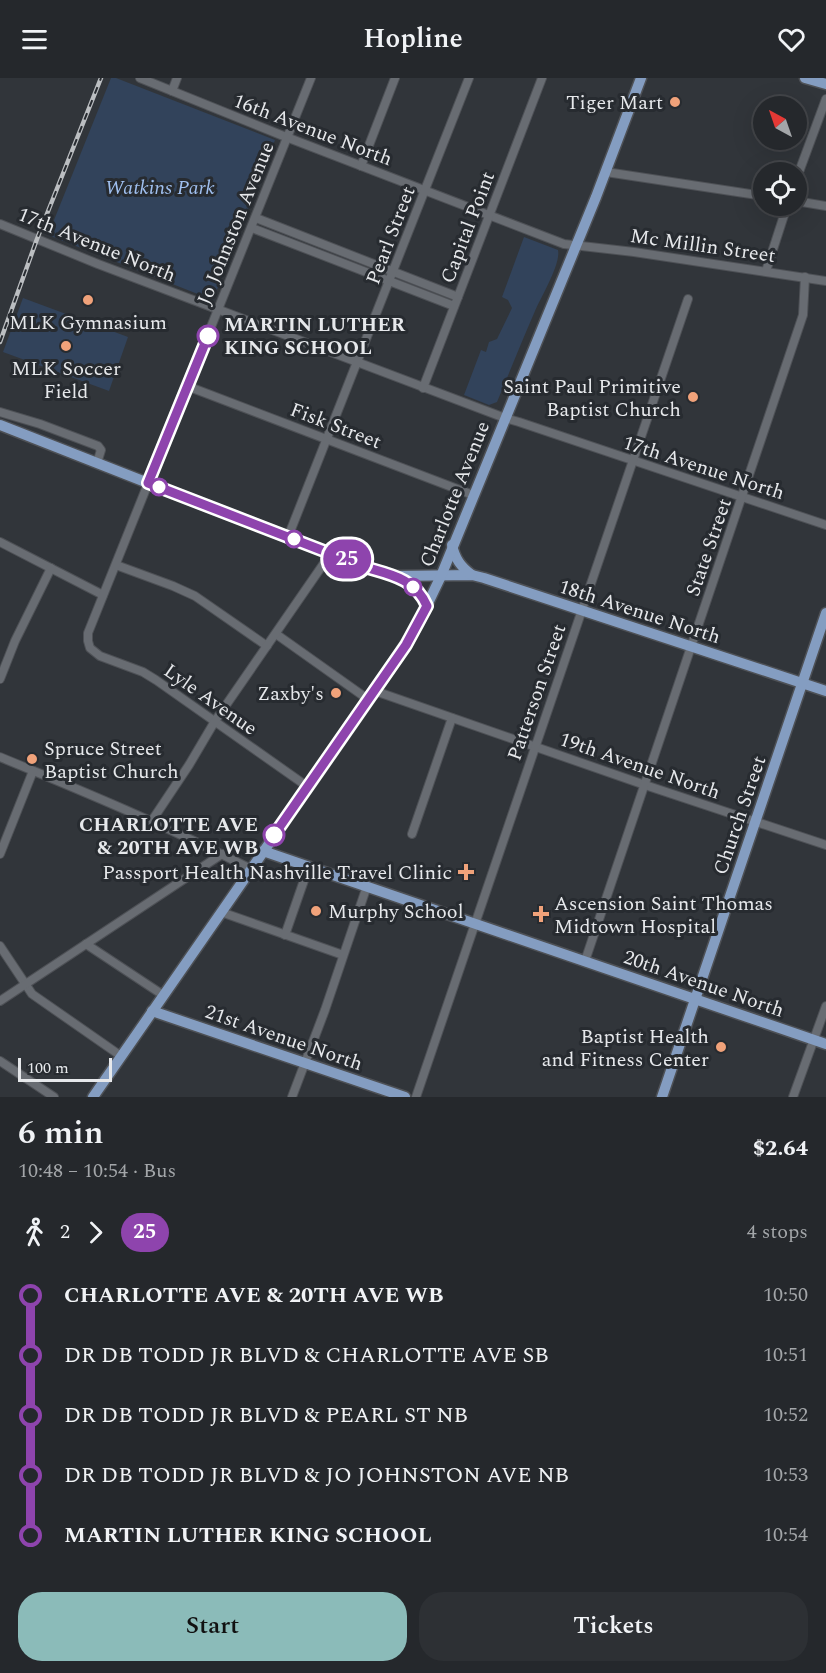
<!DOCTYPE html>
<html lang="en">
<head>
<meta charset="utf-8">
<style>
	:root { --surface:#25282c; --page:#2d3034; --text:#f1f3f6; --muted:#a3a6a9; --line:#424448; --accent:#8bbbb9 }
	body { margin:0; font-family:Spectral,serif; background:var(--page); color:var(--text); height:100vh; display:flex; flex-direction:column; font-size:22px; white-space:nowrap }
	* { box-sizing:border-box; margin:0 }
	p { font-size:20px; color:var(--muted) }
	.icon { flex:none; width:33px; height:33px; fill:none; stroke:currentColor; stroke-width:2; stroke-linecap:round; stroke-linejoin:round }
	.map { position:relative; height:1019px; overflow:hidden }
	.panel { display:flex; flex-direction:column; background:var(--surface); flex:1 }
	.panel>* { flex:none }
	.badge { padding:0 12px; border-radius:20px; font-size:21px; line-height:39px }
	.needle { width:39px; rotate:320deg }
	.fabs { position:absolute; left:753px; top:18px; display:grid; gap:12px }
	.fabs a { display:grid; place-items:center; width:54px; height:54px; border-radius:50%; background:var(--surface); box-shadow:0 6px 24px #0002,0 0 0 2px var(--line); font-size:30px }
	.scale { position:absolute; left:18px; bottom:15px; width:94px; box-sizing:border-box; padding-left:6px; border:3px solid #e6e8eb; border-top:0; font-size:16px; line-height:21px; white-space:nowrap; color:#e6e8eb; -webkit-text-stroke:4px #272b30; paint-order:stroke }
	.map>.badge { position:absolute; translate:-50% -50%; box-shadow:0 0 0 3px #fff }
	.legs { display:flex; align-items:center; gap:9px; height:66px; padding:0 18px; font-size:20px }
	.legs p { margin-inline-start:auto }
	.summary { display:flex; align-items:center; justify-content:space-between; height:102px; padding:0 18px }
	h1 { font-size:33px; font-weight:600; line-height:45px }
	.cta { display:flex; gap:12px; margin-top:auto; padding:12px 18px }
	.cta a { flex:1; height:69px; border-radius:24px; background:var(--accent); color:#111; font-size:24px; font-weight:600; line-height:69px; text-align:center }
	.cta a+a { background:var(--page); color:var(--text) }
	ul { padding:0 18px; list-style:none }
	li { display:flex; align-items:center; gap:21px; height:60px; font-size:22px }
	li i { display:grid; place-items:center; width:9px; height:100%; margin:0 8px; background:currentColor }
	li i::after { content:''; width:15px; height:15px; margin:-8px; border:4px solid; border-radius:50%; background:var(--surface) }
	li p { margin-inline-start:auto }
	li:first-child i { background:linear-gradient(#0000 50%,currentColor 0) }
	li:last-child i { background:linear-gradient(currentColor 50%,#0000 0) }
	header { display:flex; justify-content:space-between; align-items:center; height:78px; padding:0 18px; background:var(--surface); font-size:27px; font-weight:600 }
	.map>svg:first-child { display:block }
	.green { fill:#32435b }
	.lines { fill:none; stroke-linecap:round; stroke-linejoin:round }
	.minor-casing { stroke:#4e5156; stroke-width:10 }
	.major-casing { stroke:#4e5156; stroke-width:13 }
	.minor { stroke:#686c72; stroke-width:8 }
	.major { stroke:#849dc1; stroke-width:10 }
	.rail-casing { stroke:#bbbec1; stroke-width:4.5 }
	.rail { stroke:#272b30; stroke-width:2; stroke-dasharray:7; stroke-linecap:butt }
	.line-1-casing { stroke:#fff; stroke-width:14 }
	.line-1 { stroke:#8e44ad; stroke-width:9 }
	.poi-dot { fill:#f0a27a; stroke:#272b30; stroke-width:2 }
	.stop-1-dot { fill:#fff; stroke:#8e44ad; stroke-width:3 }
	.labels { text-anchor:middle; stroke-width:6; stroke-linejoin:round; paint-order:stroke }
	.poi-label { font-size:20px; fill:#e6e8eb; stroke:#272b30; text-anchor:end }
	.street-label { font-size:20px; fill:#e6e8eb; stroke:#272b30 }
	.park-label { font-size:20px; font-style:italic; fill:#a0c0f0; stroke:#272b30 }
	.stop-label { font-size:20px; font-weight:bold; fill:#e6e8eb; stroke:#272b30; text-anchor:start }
</style>
</head>
<body>
<header><svg class="icon" aria-label="menu" viewBox="0 0 24 24"><path d="M4 6h16M4 12h16M4 18h16"/></svg>Hopline<svg class="icon" aria-label="heart" viewBox="0 0 24 24"><path d="M12 20l-8-8c-3-5 5-10 8-4 3-6 11-1 8 4z"/></svg></header>
<div class="map">
<svg width="826" height="1019" viewBox="0 0 826 1019">
	<rect width="100%" height="100%" fill="#31353a"/>
	<g class="green">
		<path d="M111,0H116L275,62L213,222L48,157Z"/>
		<path d="M524,159L558,172C561,186 541,219 535,233C522,263 510,293 497,324L489,327L464,317L481,272L486,274L489,264L497,261L512,230L508,222L502,219Z"/>
		<path d="M23,220L128,259L109,313L3,274Z"/>
	</g>
	<g class="lines">
		<defs>
			<g id="minor">
				<path d="M140,0L281,57L564,166L634,174L826,203"/>
				<path d="M172,13L177,0"/>
				<path d="M361,88L395,0"/>
				<path d="M606,94L764,118"/>
				<path d="M796,102L826,21"/>
				<path d="M796,123L826,128"/>
				<path d="M256,140L458,219"/>
				<path d="M0,146L98,186L505,340L519,344L826,447"/>
				<path d="M252,150L454,228"/>
				<path d="M766,193L787,128"/>
				<path d="M187,308L473,417"/>
				<path d="M423,310L542,0"/>
				<path d="M0,334L40,346L98,368L101,372L97,385"/>
				<path d="M288,459L469,0"/>
				<path d="M0,464L103,517"/>
				<path d="M116,487L173,508L195,518L267,568"/>
				<path d="M276,556L369,622"/>
				<path d="M0,601L15,563L51,490"/>
				<path d="M375,613L645,707L826,767"/>
				<path d="M0,679C85,714 169,749 251,791"/>
				<path d="M308,709L156,602L143,594L100,578L90,570L88,563V555L311,0"/>
				<path d="M151,744L189,687L215,643L331,475"/>
				<path d="M412,756L452,640"/>
				<path d="M0,776L33,693"/>
				<path d="M221,834L343,877"/>
				<path d="M285,857L309,788"/>
				<path d="M86,866L163,917"/>
				<path d="M0,868L32,916L121,978"/>
				<path d="M585,883L803,237L805,199"/>
				<path d="M0,923L222,776"/>
				<path d="M0,983L54,1019"/>
				<path d="M292,1019L325,932L367,808"/>
				<path d="M416,1019L688,221"/>
				<path d="M793,1019L826,928"/>
			</g>
			<g id="major">
				<path d="M805,0L826,6"/>
				<path d="M0,347L148,405L368,490L396,498L472,497L484,500L826,613"/>
				<path d="M452,467C455,481 461,489 472,497"/>
				<path d="M397,498L418,512L427,528"/>
				<path d="M263,773L826,966"/>
				<path d="M152,933L405,1019"/>
				<path d="M93,1019L375,613L417,548L441,498L596,119L641,0"/>
				<path d="M662,1019L826,535"/>
			</g>
		</defs>
		<use href="#minor" class="minor-casing"/>
		<use href="#major" class="major-casing"/>
		<use href="#minor" class="minor"/>
		<use href="#major" class="major"/>
		<defs>
			<path id="rail" d="M0,264L37,161L101,0"/>
		</defs>
		<use href="#rail" class="rail-casing"/>
		<use href="#rail" class="rail"/>
	</g>
	<g class="lines">
		<defs>
			<path id="line-1" d="M208,258L148,405L368,490C393,497 416,502 427,528L406,567L274,757"/>
		</defs>
		<use href="#line-1" class="line-1-casing"/>
		<use href="#line-1" class="line-1"/>
	</g>
	<g class="poi-dot">
		<circle cx="675" cy="24" r="6"/>
		<circle cx="88" cy="222" r="6"/>
		<circle cx="66" cy="268" r="6"/>
		<circle cx="693" cy="319" r="6"/>
		<circle cx="336" cy="615" r="6"/>
		<circle cx="32" cy="681" r="6"/>
		<path d="M463 785h6v6h6v6h-6v6h-6v-6h-6v-6h6z"/>
		<circle cx="316" cy="833" r="6"/>
		<path d="M538 827h6v6h6v6h-6v6h-6v-6h-6v-6h6z"/>
		<circle cx="721" cy="969" r="6"/>
	</g>
	<g class="stop-1-dot">
		<circle cx="208" cy="258" r="10"/>
		<circle cx="159" cy="409" r="8"/>
		<circle cx="294" cy="461" r="8"/>
		<circle cx="413" cy="509" r="8"/>
		<circle cx="274" cy="757" r="10"/>
	</g>
	<g class="labels">
		<g class="poi-label">
			<text x="663" y="31">Tiger Mart</text>
			<text x="88" y="251" text-anchor="middle">MLK Gymnasium</text>
			<text x="66" y="297" text-anchor="middle">MLK Soccer<tspan x="66" dy="23">Field</tspan></text>
			<text x="681" y="315">Saint Paul Primitive<tspan x="681" dy="23">Baptist Church</tspan></text>
			<text x="324" y="622">Zaxby's</text>
			<text x="44" y="677" text-anchor="start">Spruce Street<tspan x="44" dy="23">Baptist Church</tspan></text>
			<text x="452" y="801">Passport Health Nashville Travel Clinic</text>
			<text x="554" y="832" text-anchor="start">Ascension Saint Thomas<tspan x="554" dy="23">Midtown Hospital</tspan></text>
			<text x="328" y="840" text-anchor="start">Murphy School</text>
			<text x="709" y="965">Baptist Health<tspan x="709" dy="23">and Fitness Center</tspan></text>
		</g>
		<g class="street-label">
			<text transform="translate(313 51) rotate(21)" y="7">16th Avenue North</text>
			<text transform="translate(235 145) rotate(-68)" y="7">Jo Johnston Avenue</text>
			<text transform="translate(467 149) rotate(-69)" y="7">Capital Point</text>
			<text transform="translate(390 157) rotate(-69)" y="7">Pearl Street</text>
			<text transform="translate(97 166) rotate(22)" y="7">17th Avenue North</text>
			<text transform="translate(703 167) rotate(8)" y="7">Mc Millin Street</text>
			<text transform="translate(336 347) rotate(21)" y="7">Fisk Street</text>
			<text transform="translate(704 389) rotate(18)" y="7">17th Avenue North</text>
			<text transform="translate(454 416) rotate(-68)" y="7">Charlotte Avenue</text>
			<text transform="translate(708 469) rotate(-71)" y="7">State Street</text>
			<text transform="translate(640 533) rotate(18)" y="7">18th Avenue North</text>
			<text transform="translate(536 614) rotate(-71)" y="7">Patterson Street</text>
			<text transform="translate(211 621) rotate(35)" y="7">Lyle Avenue</text>
			<text transform="translate(640 687) rotate(19)" y="7">19th Avenue North</text>
			<text transform="translate(739 737) rotate(-71)" y="7">Church Street</text>
			<text transform="translate(704 905) rotate(19)" y="7">20th Avenue North</text>
			<text transform="translate(284 959) rotate(19)" y="7">21st Avenue North</text>
		</g>
		<g class="park-label">
			<text x="160" y="116">Watkins Park</text>
		</g>
		<g class="stop-label">
			<text x="224" y="253">MARTIN LUTHER<tspan x="224" dy="23">KING SCHOOL</tspan></text>
			<text x="258" y="753" text-anchor="end">CHARLOTTE AVE<tspan x="258" dy="23">&amp; 20TH AVE WB</tspan></text>
		</g>
	</g>
</svg>
<div class="fabs">
<a><svg class="needle" viewBox="-14 -14 28 28"><path d="M0-13l5 13h-10z" fill="#e53935"/><path d="M0 13l5-13h-10z" fill="#a3a6a9"/></svg></a>
<a><svg class="icon" aria-label="locate" viewBox="0 0 24 24"><circle cx="12" cy="12" r="6"/><path d="M12 2v4M12 18v4M2 12h4M18 12h4"/></svg></a>
</div>
<div class="scale">100 m</div>
<b class="badge" style="left:347px;top:481px;background:#8e44ad;color:#fff">25</b>
</div>
<section class="panel">
<div class="summary"><div><h1>6 min</h1><p>10:48 – 10:54 · Bus</p></div><b>$2.64</b></div>
<div class="legs"><svg class="icon" aria-label="walk" viewBox="0 0 24 24"><circle cx="13" cy="4" r="2"/><path d="M13 8l-2 6 4 7M11 14l-3 7M7 12l3-4h3l4 4"/></svg>2<svg class="icon" aria-label="forward" viewBox="0 0 24 24"><path d="M9 5l7 7-7 7"/></svg><b class="badge" style="background:#8e44ad;color:#fff">25</b><p>4 stops</p></div>
<ul>
<li><i style="color:#8e44ad"></i><b>CHARLOTTE AVE &amp; 20TH AVE WB</b><p>10:50</p></li>
<li><i style="color:#8e44ad"></i><span>DR DB TODD JR BLVD &amp; CHARLOTTE AVE SB</span><p>10:51</p></li>
<li><i style="color:#8e44ad"></i><span>DR DB TODD JR BLVD &amp; PEARL ST NB</span><p>10:52</p></li>
<li><i style="color:#8e44ad"></i><span>DR DB TODD JR BLVD &amp; JO JOHNSTON AVE NB</span><p>10:53</p></li>
<li><i style="color:#8e44ad"></i><b>MARTIN LUTHER KING SCHOOL</b><p>10:54</p></li>
</ul>
<div class="cta"><a>Start</a><a>Tickets</a></div>
</section>
</body>
</html>
